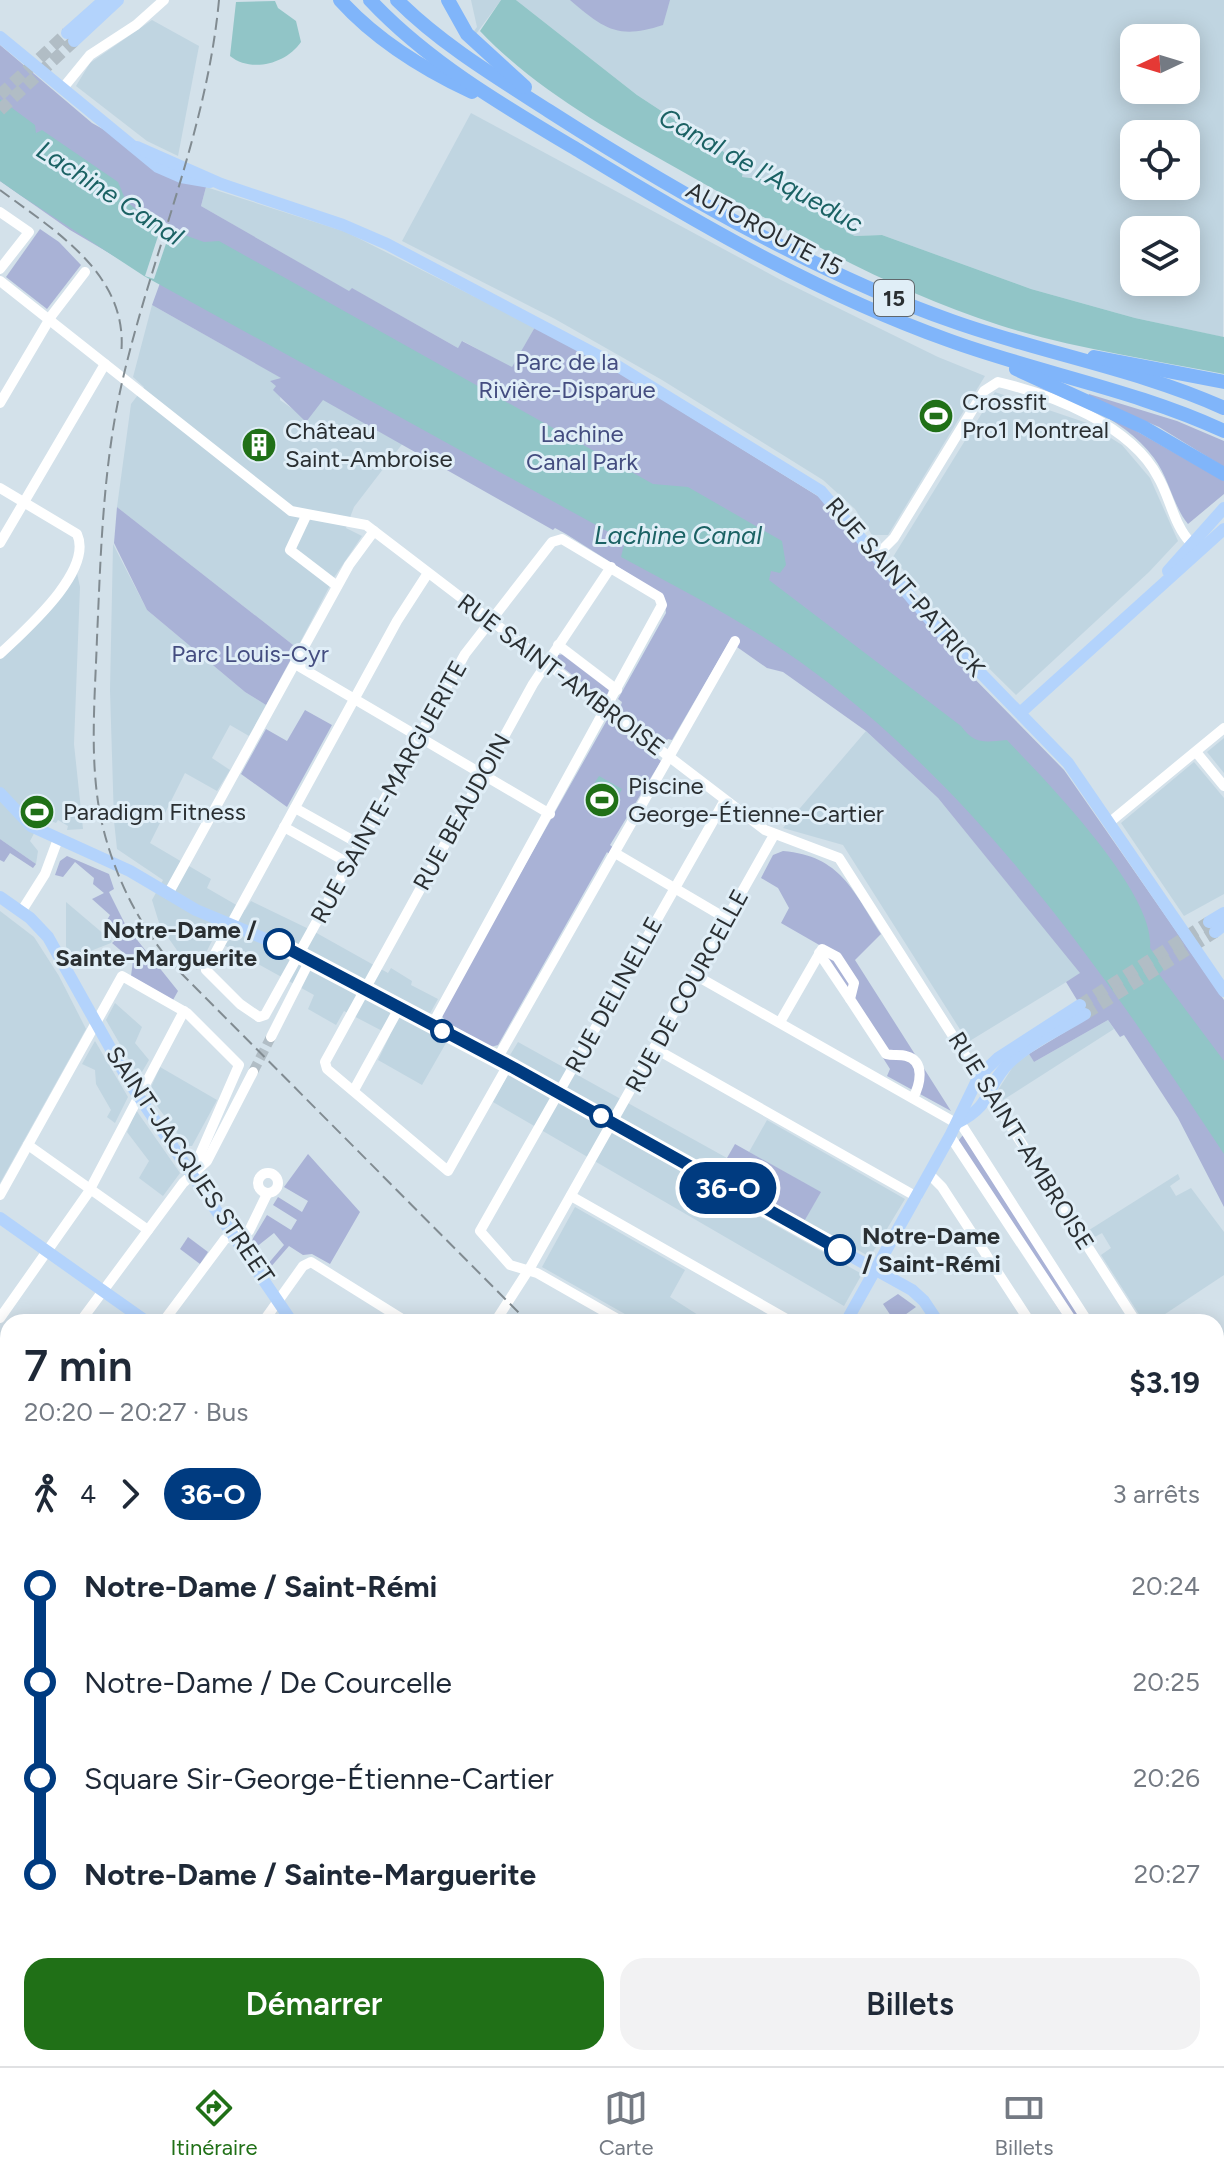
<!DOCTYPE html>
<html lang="fr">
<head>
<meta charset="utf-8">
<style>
	:root { --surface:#fff; --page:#f2f2f3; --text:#1f2937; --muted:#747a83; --line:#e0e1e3; --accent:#207017 }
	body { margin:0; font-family:Figtree,sans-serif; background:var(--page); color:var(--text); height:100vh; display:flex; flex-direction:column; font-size:30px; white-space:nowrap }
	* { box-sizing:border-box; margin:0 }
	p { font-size:26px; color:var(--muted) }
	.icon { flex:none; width:44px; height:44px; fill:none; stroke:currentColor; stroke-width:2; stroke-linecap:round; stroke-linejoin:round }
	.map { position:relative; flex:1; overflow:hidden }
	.details { position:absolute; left:0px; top:1314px; width:1224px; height:752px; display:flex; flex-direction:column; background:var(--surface); border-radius:24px 24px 0 0; box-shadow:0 4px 20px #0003 }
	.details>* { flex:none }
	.badge { padding:0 16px; border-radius:26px; font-size:28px; line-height:52px }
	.needle { width:52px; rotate:266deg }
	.tools { position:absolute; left:1120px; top:24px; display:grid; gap:16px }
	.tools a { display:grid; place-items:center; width:80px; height:80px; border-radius:16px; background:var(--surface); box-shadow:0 4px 20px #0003; font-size:40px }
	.map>.badge { position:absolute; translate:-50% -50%; box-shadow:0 0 0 4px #fff }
	.legs { display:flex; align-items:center; gap:12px; height:88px; padding:0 24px; font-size:26px }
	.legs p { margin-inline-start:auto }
	.headline { display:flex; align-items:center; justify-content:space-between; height:136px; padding:0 24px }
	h1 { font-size:44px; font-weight:600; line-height:60px }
	.cta { display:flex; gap:16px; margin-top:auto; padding:16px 24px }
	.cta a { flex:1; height:92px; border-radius:24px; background:var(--accent); color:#fff; font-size:32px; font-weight:600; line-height:92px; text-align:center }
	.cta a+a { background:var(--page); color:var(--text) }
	ul { padding:0 24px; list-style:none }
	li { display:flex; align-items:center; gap:28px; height:96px; font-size:30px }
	li i { display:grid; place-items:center; width:12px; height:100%; margin:0 10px; background:currentColor }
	li i::after { content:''; width:20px; height:20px; margin:-10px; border:6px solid; border-radius:50%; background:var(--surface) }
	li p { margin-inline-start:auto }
	li:first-child i { background:linear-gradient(#0000 50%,currentColor 0) }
	li:last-child i { background:linear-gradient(currentColor 50%,#0000 0) }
	.tabs { display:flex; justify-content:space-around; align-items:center; height:112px; border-top:2px solid var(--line); background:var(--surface); font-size:22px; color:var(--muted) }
	.tabs a { display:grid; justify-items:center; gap:4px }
	.tabs .active { color:var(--accent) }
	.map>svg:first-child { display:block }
	.built { fill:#c0d5e1; fill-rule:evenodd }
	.green { fill:#a9b2d6 }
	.water { fill:#91c5c7 }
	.pier { fill:#d3e1ea }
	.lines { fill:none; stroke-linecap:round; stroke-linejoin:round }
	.minor-tunnel { stroke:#b1bdc5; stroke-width:10; stroke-dasharray:10 5; stroke-linecap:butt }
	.major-tunnel { stroke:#b1bdc5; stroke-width:12; stroke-dasharray:12 6; stroke-linecap:butt }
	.highway-tunnel { stroke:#b1bdc5; stroke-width:14; stroke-dasharray:14 7; stroke-linecap:butt }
	.minor { stroke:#fff; stroke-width:10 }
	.major { stroke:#b3d3fc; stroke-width:12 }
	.highway { stroke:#80b5fa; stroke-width:14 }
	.rail { stroke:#818b91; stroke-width:2; stroke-dasharray:12 6; stroke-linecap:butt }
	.line-1-casing { stroke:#fff; stroke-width:18 }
	.line-1 { stroke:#003b80; stroke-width:12 }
	.stop-1-dot { fill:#fff; stroke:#003b80; stroke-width:4 }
	.labels { text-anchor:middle; stroke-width:6; stroke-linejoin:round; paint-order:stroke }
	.shield { fill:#e0eef7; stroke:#61686d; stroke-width:2 }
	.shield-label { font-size:22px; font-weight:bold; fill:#2a2f32 }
	.street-label { font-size:24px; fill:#2a2f32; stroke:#e0eef7 }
	.park-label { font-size:24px; fill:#444d80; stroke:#e0eef7 }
	.poi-label { font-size:24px; fill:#2a2f32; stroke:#e0eef7; text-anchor:start }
	.stop-label { font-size:24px; font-weight:bold; fill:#2a2f32; stroke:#e0eef7; text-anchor:end }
	.water-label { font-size:26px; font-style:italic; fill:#1b6264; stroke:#e0eef7 }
</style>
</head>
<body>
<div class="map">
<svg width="1224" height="2066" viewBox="0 0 1224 2066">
	<rect width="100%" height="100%" fill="#d3e1ea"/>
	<g class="built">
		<path d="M471,0H501L476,34L474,31L477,27Z"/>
		<path d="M516,0H1224L1223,337L1135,318L1031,289L882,235L855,236L846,232L850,222L801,196L796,202L792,199L795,193L764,178L742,177L743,172L724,161V152L637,95ZM1134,38H1186V90H1134ZM1134,134H1186V186H1134ZM1134,230H1186V282H1134Z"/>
		<path d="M152,20L199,46L178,156L147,141L76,86L90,63Z"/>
		<path d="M471,113L781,280L938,357L985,376L888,535H872L855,509L823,480L662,380L555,319L402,241Z"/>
		<path d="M206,187L346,232L535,327L512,368L463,341L458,348L353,289L350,292L201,206Z"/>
		<path d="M152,305L282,378L280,400L307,419L323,399L403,443L354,507L346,528L362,536L335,576L297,648L117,507L131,404L144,387L133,377Z"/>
		<path d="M995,392L1087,423L1122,445L1150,478L1178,541L1149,572L1016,695L952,632L893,557Z"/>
		<path d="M113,544L147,610L245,692L266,705L249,736L230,725L212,758L230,770L217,791L185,773L150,843L211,879L207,888L245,910L251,901L313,931L388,973L391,968L412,981L411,985L438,999L422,1028L446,1043L422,1085L378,1060L390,1035L344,1011L336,1025L308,1009L314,995L213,939L197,970L181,956L160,926L152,900L163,880L117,849L114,821L110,690Z"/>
		<path d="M77,573L80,587L74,744L83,829L67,830L68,826L58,820L56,823L42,818L30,841L38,851L36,864L0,839V658Z"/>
		<path d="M866,731L938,798L1081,973L968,1042L843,845L783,828Z"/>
		<path d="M1224,738V773L1207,752Z"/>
		<path d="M1194,762L1224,798V894L1184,916L1121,823Z"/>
		<path d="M66,902L112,941L111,943L70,959L66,946Z"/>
		<path d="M0,911L34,937L59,976L86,1029L0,1183Z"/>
		<path d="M115,1003L142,1027L135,1043L149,1060L139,1077L106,1020Z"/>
		<path d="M1108,1020L1114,1029L1003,1100L998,1090L1014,1065L1029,1054L1034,1062Z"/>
		<path d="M95,1041L128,1097L115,1123L107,1117L111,1110L96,1084L95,1070L82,1064Z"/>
		<path d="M518,1042L727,1158L709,1188L862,1274L844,1306L493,1102L516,1059L510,1055Z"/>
		<path d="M160,1067L217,1100L192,1146H187L148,1094Z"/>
		<path d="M136,1110L180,1173L163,1196L139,1178L149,1161L127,1132Z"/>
		<path d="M767,1120L905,1199L870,1257L805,1220L820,1192L749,1152Z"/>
		<path d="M1178,1174L1180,1179L1170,1186L1176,1196L1191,1188L1224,1232V1275L1153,1322H1144L1101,1255L1111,1248L1102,1233L1091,1239L1086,1232Z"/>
		<path d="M575,1207L685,1270L670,1297L709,1322H639L542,1267Z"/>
		<path d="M3,1413L8,1416V1513L0,1507V1418Z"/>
		<path d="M1216,1587L1224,1607V1775L1216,1766Z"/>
		<path d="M0,1599L8,1604V1654L0,1645Z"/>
		<path d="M391,2058H777L787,2066H399Z"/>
	</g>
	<g class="green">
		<path d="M570,0H670L663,25C618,40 604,29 570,0Z"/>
		<path d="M0,45L92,123L206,187L201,206L349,291L352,288L458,348L462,341L512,367L535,327L621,374L824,500L960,664L1064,770L1224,1000V1207L1178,1118L1124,1035L1120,1037L1108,1020L1034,1062L1029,1054L1088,1018L1066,982L1080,973L938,798L866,731L783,672L767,668L737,647L740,642L732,637L672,740L668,739L663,744L619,711L622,702L618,699L666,613L664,596L566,534L555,528L553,530L323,400L306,422L273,390L276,386L270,381L281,378L152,305L160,283L70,230L0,181Z"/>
		<path d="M40,229L59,242L81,265L47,309L6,277Z"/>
		<path d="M1002,374L1103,412L1224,481V494L1188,524C1173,506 1169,478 1154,458C1118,410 1055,395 1002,374Z"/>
		<path d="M1089,394L1177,421L1224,441V467L1159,427L1088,397Z"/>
		<path d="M117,507L297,648L266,705L245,692L147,610L114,543Z"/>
		<path d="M564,654L609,689L607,696L602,698L557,663L558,655Z"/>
		<path d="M305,710L332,725L287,807L241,774L266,729L287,741Z"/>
		<path d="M607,720L661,761L610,845L614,848L610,855L607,852L498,1045L491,1047L445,1021L441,1014Z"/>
		<path d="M0,839L36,864L33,868L10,853L4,862L0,860Z"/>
		<path d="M783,851C841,856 853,891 881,934L855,960L951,1111L887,1076L890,1069L822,961L828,950L781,923L789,908L778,888L761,878L773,855Z"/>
		<path d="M67,856L109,874L114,889L109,892L126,926L178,991L173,1000L131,976L133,961L112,943L124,933L107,920L110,915L92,899L104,893L93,884L94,878L75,862L63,877L55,875L60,861Z"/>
		<path d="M968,1129L1091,1322H1067L953,1147Z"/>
		<path d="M735,1144L821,1192L805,1220L719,1172Z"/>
		<path d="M308,1154L360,1212L330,1264L312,1254L303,1255L289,1246L269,1269L267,1265L284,1245L274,1233L255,1248L252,1240L267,1215L291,1230L297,1220L273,1205L278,1197L302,1212L308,1201L284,1187Z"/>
		<path d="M188,1237L208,1252L200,1264L180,1249Z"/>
		<path d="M898,1294L916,1307L895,1322L883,1304Z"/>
		<path d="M1216,1493L1224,1494V1607L1216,1587Z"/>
		<path d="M0,1792L8,1798V1845L0,1844Z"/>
		<path d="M434,2058H468L467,2066H430Z"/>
		<path d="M706,2058H737L752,2066H704Z"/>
	</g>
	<g class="water">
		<path d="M501,0H516L637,95L724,152V161L743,172L742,177L770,180L795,193L793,201L797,202L800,196L850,222L846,232L855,236L882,235L1031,289L1135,318L1224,337V374C1149,359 1072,348 999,325C886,289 781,227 678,169C608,130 535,89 480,31Z"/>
		<path d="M275,1L278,8L296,21L301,42C286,64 251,73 230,56L236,2Z"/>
		<path d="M0,99L35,125L36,133L42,130L118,182L126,201L154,224L204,242L219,241L653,484L688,487L782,541L786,565L780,573L771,571L769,580L961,726C975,745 985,742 1007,740C1046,781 1156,893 1150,948L1165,968L1159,974L1224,1061V1154C1105,973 978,789 799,661C743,621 682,590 621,557L625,541L144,276L20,195L0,181Z"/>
		<path d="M599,776L622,789L615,801L602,793L596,805L585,798Z"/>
	</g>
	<path class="pier" d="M163,221L172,226L154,279L145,276Z"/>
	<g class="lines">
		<path class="minor-tunnel" d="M253,1072L271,1037"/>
		<g class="major-tunnel">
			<path d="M0,95L67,33"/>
			<path d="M0,110L74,41"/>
			<path d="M1080,1005L1209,922"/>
			<path d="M1085,1014L1215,932"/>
		</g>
		<path class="highway-tunnel" d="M1216,2036L1224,2050"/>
		<g class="minor">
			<path d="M63,88L90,55L136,25L164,0"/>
			<path d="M0,212L29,232L0,269"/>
			<path d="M0,281L291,511L366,525L765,830L839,858L1136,1322"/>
			<path d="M0,403L52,315L85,272"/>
			<path d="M0,488L77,534C94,571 24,631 0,654"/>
			<path d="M306,516L290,550L337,586"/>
			<path d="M0,543L105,364"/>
			<path d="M877,555L894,538L984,391L998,382C1053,395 1131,425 1158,477C1170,497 1174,526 1191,543"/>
			<path d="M428,573L397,621L206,970L240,1004L259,1017L265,1015L465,654L552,542L562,539L659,597L662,605L432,1025"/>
			<path d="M558,645L617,690"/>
			<path d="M295,664L550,814"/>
			<path d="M1196,752L1224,786"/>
			<path d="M295,808L361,845"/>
			<path d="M1110,822L1224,728"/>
			<path d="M284,827L350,864"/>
			<path d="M615,853L727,919"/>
			<path d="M168,894L349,565L374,531"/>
			<path d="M21,912L45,874L58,839"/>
			<path d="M819,953L850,999"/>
			<path d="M695,975L963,1127L1088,1322"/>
			<path d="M780,1022L822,949L837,957L854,983L850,999L886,1054C893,1056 900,1054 906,1056C926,1061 920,1085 913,1098"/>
			<path d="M271,1037L310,960"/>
			<path d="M654,1048L917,1197"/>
			<path d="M497,1059L735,641"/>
			<path d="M508,1065L448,1171L327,1069L325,1062L533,684L611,567"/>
			<path d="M354,1090L399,1008"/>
			<path d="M950,1136L1073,1322"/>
			<path d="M28,1145L148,1230"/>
			<circle cx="268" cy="1183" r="10"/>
			<path d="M929,1174L942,1187L1030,1322"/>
			<path d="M0,1195L122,976L187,1013L239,1065L192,1173"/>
			<path d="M571,1196L792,1322"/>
			<path d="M0,1318L88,1193L184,1011"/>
			<path d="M80,1322L183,1183L207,1161L253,1072"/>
			<path d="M163,1322L225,1239L249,1231L267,1194"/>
			<path d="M263,1322L303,1266L311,1262L407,1322"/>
			<path d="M495,1322L531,1266L774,835"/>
			<path d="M623,1322L537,1273L510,1265L480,1231L725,800"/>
			<path d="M1216,1334L1224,1344"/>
			<path d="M0,1403L8,1408"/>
			<path d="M1216,1450L1223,1468V1484"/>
			<path d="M0,1854H8"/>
			<path d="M0,2000L8,2005"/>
			<path d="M84,2058L96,2066"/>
			<path d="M248,2058L259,2066"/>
			<path d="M31,2066L35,2058"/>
			<path d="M139,2066L144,2058"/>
		</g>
		<g class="major">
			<path d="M67,33L104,0"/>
			<path d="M0,37L158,167L181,177L210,182"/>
			<path d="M74,41L118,0"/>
			<path d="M137,147L221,184L343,225L387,244L616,365L821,491L935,626L1068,763L1224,991"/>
			<path d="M1168,571L1224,508"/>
			<path d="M1020,713L1224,529"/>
			<path d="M0,793L31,826L130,871L196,910L292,950L508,1065L912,1290L924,1301L938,1322"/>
			<path d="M0,897L30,918L48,937L131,1085L292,1322"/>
			<path d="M1209,922L1224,913"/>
			<path d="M1215,932L1224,925"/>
			<path d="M957,1123C995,1104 984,1087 1010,1062C1031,1042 1061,1029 1085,1014"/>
			<path d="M0,1218L147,1322"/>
			<path d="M846,1322L950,1136L979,1076L998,1058L1080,1005"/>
			<path d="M0,1781L8,1787"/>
			<path d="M1216,1782L1224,1791"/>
			<path d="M319,2058L327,2066"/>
			<path d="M331,2058L338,2066"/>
			<path d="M792,2058L802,2066"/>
			<path d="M813,2058L824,2066"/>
			<path d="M909,2058L915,2066"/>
			<path d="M934,2058L941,2066"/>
		</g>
		<g class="highway">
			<path d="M340,0C377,41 423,69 472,92"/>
			<path d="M370,0C429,63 507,108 581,152C697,223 819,294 948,340C1038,373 1136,390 1224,431"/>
			<path d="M397,0C441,44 496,77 549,111C669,188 817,274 952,321C1041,353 1138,369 1224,408"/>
			<path d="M448,0L467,34L525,87"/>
			<path d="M1094,357L1224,382"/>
			<path d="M1016,369L1143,427L1224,474"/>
			<path d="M0,1546L8,1551"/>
			<path d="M0,1577L8,1582"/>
			<path d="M0,1593L8,1598"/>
			<path d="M1216,1829L1224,1827"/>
			<path d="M1216,1888L1224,1874"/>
			<path d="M1216,1926L1224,1918"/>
			<path d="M1216,1973L1224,1963"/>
			<path d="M1216,1998L1224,2004"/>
			<path d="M1216,2026L1224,2032"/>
			<path d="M957,2058L964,2066"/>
			<path d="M980,2058V2066"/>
			<path d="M1002,2058L1004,2066"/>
			<path d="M1022,2058L1046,2066"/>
			<path d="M1116,2058L1122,2066"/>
			<path d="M1088,2066L1094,2058"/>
			<path d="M1152,2066L1157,2058"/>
		</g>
		<g class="rail">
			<path d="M219,0C207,130 154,248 124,374C103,461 101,549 97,638C95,698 89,760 101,819C113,873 137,922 172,964L528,1322"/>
			<path d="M0,190C55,231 130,275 121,355"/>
			<path d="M0,1663L8,1672"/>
			<path d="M1216,1810L1224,1811"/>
			<path d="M379,2058L387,2066"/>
			<path d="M1186,2058L1193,2066"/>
			<path d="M1206,2058L1212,2066"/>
		</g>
	</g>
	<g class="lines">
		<defs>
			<path id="line-1" d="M279,944L514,1068L840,1250"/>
		</defs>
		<use href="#line-1" class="line-1-casing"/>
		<use href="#line-1" class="line-1"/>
	</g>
	<defs>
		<symbol id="stadium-disc" viewBox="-11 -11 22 22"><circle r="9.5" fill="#207017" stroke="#e0eef7"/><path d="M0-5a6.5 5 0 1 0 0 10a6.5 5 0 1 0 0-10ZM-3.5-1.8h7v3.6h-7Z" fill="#fff"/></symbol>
		<symbol id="building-disc" viewBox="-11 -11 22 22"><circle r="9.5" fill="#207017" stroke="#e0eef7"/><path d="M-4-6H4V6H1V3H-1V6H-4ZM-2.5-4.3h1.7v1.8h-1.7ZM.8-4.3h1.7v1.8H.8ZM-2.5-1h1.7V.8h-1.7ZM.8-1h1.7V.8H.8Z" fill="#fff"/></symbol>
	</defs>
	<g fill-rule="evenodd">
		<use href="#stadium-disc" x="916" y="396" width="40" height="40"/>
		<use href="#building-disc" x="239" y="425" width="40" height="40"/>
		<use href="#stadium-disc" x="582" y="780" width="40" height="40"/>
		<use href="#stadium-disc" x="17" y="792" width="40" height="40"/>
	</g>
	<g class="stop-1-dot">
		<circle cx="279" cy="944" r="14"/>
		<circle cx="442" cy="1031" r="10"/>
		<circle cx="601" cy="1116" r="10"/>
		<circle cx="840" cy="1250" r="14"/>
	</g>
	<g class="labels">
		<rect class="shield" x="874" y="280" width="40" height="36" rx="6"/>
		<g class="shield-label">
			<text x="894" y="306">15</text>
		</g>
		<g class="street-label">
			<text transform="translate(764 229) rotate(28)" y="8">AUTOROUTE 15</text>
			<text transform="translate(905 587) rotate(49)" y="8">RUE SAINT-PATRICK</text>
			<text transform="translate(561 675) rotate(37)" y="8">RUE SAINT-AMBROISE</text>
			<text transform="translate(389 792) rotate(-61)" y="8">RUE SAINTE-MARGUERITE</text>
			<text transform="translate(462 812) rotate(-61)" y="8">RUE BEAUDOIN</text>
			<text transform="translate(687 991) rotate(-61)" y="8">RUE DE COURCELLE</text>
			<text transform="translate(614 995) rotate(-61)" y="8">RUE DELINELLE</text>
			<text transform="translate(1021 1141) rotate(58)" y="8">RUE SAINT-AMBROISE</text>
			<text transform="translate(190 1165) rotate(56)" y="8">SAINT-JACQUES STREET</text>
		</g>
		<g class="park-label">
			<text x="567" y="370">Parc de la<tspan x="567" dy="28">Rivière-Disparue</tspan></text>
			<text x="582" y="442">Lachine<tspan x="582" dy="28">Canal Park</tspan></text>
			<text x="250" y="662">Parc Louis-Cyr</text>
		</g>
		<g class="poi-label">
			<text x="962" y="410">Crossfit<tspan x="962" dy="28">Pro1 Montreal</tspan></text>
			<text x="285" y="439">Château<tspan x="285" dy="28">Saint-Ambroise</tspan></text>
			<text x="628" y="794">Piscine<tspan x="628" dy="28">George-Étienne-Cartier</tspan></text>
			<text x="63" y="820">Paradigm Fitness</text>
		</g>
		<g class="stop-label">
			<text x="257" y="938">Notre-Dame /<tspan x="257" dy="28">Sainte-Marguerite</tspan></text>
			<text x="862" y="1244" text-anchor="start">Notre-Dame<tspan x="862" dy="28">/ Saint-Rémi</tspan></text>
		</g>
		<g class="water-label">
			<text transform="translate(761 170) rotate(29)" y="9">Canal de l'Aqueduc</text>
			<text transform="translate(110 193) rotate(33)" y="9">Lachine Canal</text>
			<text x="678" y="544">Lachine Canal</text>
		</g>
	</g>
</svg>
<div class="tools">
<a><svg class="needle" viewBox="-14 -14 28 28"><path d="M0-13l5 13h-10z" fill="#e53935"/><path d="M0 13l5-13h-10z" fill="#747a83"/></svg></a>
<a><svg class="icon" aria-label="locate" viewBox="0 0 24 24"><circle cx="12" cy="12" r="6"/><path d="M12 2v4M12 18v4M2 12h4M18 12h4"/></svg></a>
<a><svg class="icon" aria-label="layers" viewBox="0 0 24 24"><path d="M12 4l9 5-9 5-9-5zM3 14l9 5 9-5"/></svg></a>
</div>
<b class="badge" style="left:728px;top:1188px;background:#003b80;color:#fff">36-O</b>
<section class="details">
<div class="headline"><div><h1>7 min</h1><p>20:20 – 20:27 · Bus</p></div><b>$3.19</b></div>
<div class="legs"><svg class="icon" aria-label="walk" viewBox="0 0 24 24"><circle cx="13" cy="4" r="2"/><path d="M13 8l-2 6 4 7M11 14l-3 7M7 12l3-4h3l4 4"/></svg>4<svg class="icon" aria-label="forward" viewBox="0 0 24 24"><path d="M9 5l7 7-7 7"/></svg><b class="badge" style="background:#003b80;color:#fff">36-O</b><p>3 arrêts</p></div>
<ul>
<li><i style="color:#003b80"></i><b>Notre-Dame / Saint-Rémi</b><p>20:24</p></li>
<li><i style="color:#003b80"></i><span>Notre-Dame / De Courcelle</span><p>20:25</p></li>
<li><i style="color:#003b80"></i><span>Square Sir-George-Étienne-Cartier</span><p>20:26</p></li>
<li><i style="color:#003b80"></i><b>Notre-Dame / Sainte-Marguerite</b><p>20:27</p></li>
</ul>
<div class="cta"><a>Démarrer</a><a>Billets</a></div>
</section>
</div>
<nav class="tabs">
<a class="active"><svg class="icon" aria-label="directions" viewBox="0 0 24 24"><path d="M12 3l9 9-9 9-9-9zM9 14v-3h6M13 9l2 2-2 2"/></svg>Itinéraire</a>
<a><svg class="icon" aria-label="map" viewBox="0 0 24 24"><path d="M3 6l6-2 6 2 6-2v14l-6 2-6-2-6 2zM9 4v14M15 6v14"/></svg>Carte</a>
<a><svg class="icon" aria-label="tickets" viewBox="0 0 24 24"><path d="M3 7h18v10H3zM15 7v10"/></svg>Billets</a>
</nav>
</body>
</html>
